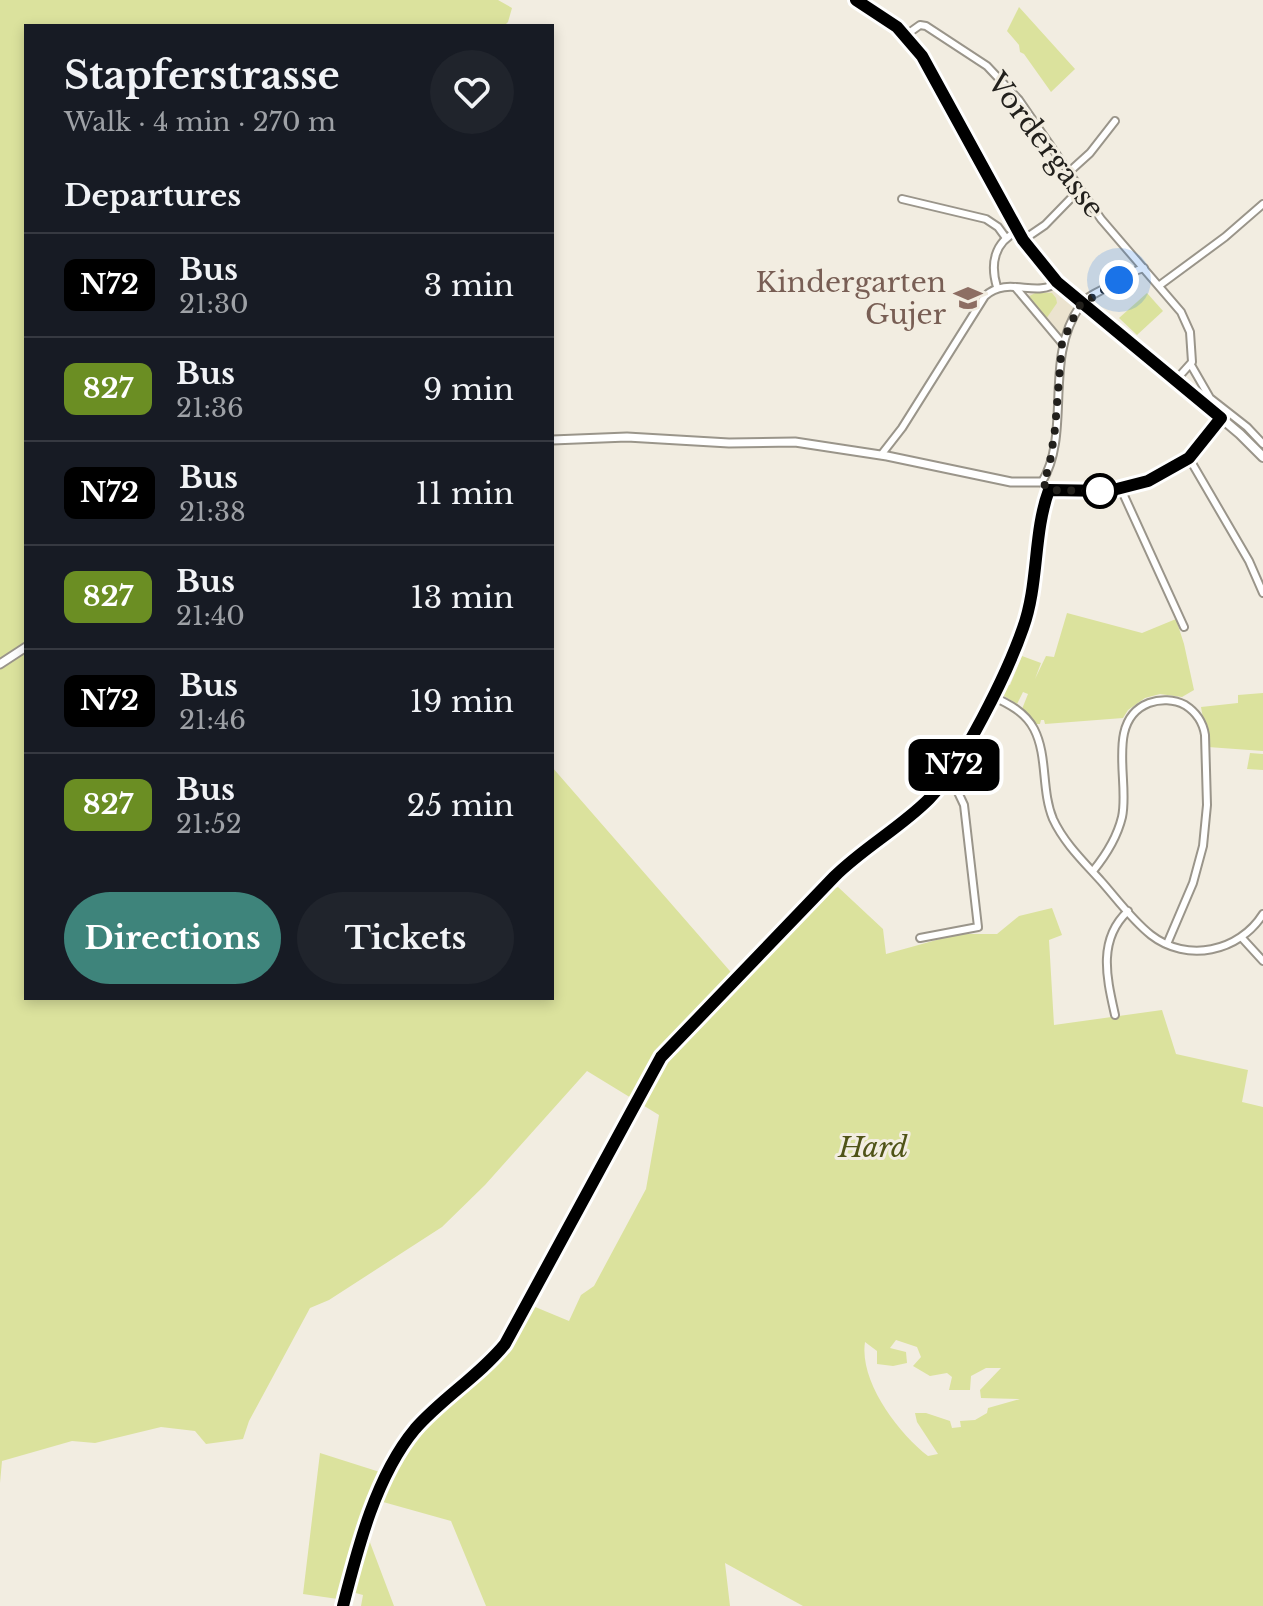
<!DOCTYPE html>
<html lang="en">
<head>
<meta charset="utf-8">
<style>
	:root { --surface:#171b24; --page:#20242c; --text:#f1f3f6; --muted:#9ea1a6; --line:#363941; --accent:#3e847b }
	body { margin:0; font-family:"Libre Baskerville",serif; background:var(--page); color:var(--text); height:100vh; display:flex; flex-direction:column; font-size:30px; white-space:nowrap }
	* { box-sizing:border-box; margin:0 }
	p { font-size:26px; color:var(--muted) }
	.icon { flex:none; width:44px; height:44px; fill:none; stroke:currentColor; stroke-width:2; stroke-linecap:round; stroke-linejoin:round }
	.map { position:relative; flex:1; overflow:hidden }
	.sheet { position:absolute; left:24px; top:24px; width:530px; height:976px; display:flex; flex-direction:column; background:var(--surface); border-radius:0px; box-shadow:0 4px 12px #0003 }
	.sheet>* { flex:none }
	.badge { padding:0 16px; border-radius:12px; font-size:28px; line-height:52px }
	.you { position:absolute; width:40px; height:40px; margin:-20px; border:6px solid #fff; border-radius:50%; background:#1a73e8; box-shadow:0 0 0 12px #1a73e833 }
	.map>.badge { position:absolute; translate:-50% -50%; box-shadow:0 0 0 4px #fff }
	h2 { padding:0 40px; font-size:30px; line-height:72px }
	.round { display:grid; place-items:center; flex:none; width:84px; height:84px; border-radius:42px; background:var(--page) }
	.summary { display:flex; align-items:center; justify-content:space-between; height:136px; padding:0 40px }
	h1 { font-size:38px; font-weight:700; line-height:60px }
	.button { display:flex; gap:16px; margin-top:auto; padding:16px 40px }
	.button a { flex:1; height:92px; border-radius:48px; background:var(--accent); color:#fff; font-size:32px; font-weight:700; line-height:92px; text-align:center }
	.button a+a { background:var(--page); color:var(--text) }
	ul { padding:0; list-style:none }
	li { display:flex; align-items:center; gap:24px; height:104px; padding:0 40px; border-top:2px solid var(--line) }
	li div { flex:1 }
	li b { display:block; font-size:30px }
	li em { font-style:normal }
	li .badge { min-width:88px; font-weight:700; text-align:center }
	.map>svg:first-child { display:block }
	.built { fill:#ebe3cf }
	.green { fill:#dbe29d; fill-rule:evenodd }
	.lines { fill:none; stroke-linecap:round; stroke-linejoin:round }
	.minor-casing { stroke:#9a958a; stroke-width:10 }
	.tertiary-casing { stroke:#9a958a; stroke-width:11 }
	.secondary-casing { stroke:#9a958a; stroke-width:12 }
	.minor { stroke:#fff; stroke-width:6 }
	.tertiary { stroke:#fff; stroke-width:7 }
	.secondary { stroke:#fff; stroke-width:8 }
	.line-casing { stroke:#fff; stroke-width:18 }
	.line { stroke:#000; stroke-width:12 }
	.walk { stroke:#22201c; stroke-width:8; stroke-dasharray:0 14.4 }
	.stop-dot { fill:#fff; stroke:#000; stroke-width:4 }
	.labels { text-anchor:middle; stroke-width:6; stroke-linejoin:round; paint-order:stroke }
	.street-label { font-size:28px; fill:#22201c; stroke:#f2ede1 }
	.education-label { font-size:28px; fill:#785e54; stroke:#f2ede1; text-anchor:end }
	.park-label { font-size:28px; font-style:italic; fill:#4f5317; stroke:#f2ede1 }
</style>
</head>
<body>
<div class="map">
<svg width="1263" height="1606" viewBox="0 0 1263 1606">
	<rect width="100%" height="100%" fill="#f2ede1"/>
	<path class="built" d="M1036,290H1059L1075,304L1069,322L1061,335L1059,336L1024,297Z"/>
	<g class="green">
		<path d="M0,0H498L512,8L508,22L504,26H26V998H552V767L736,978L819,893L838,887L883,929L886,954L958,934H997L1019,916L1052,908L1062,935L1049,940L1054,1025L1162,1010L1176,1054L1248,1070L1242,1102L1263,1107V1606H803L725,1563L730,1606H486L451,1521L376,1500L366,1532L394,1606H361L363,1595L348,1591L345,1600L303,1594L320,1453L386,1474L416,1428L488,1364L528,1304L569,1321L581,1295L594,1286L646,1189L659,1115L587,1071L485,1185L442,1227L329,1300L310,1308L249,1421L243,1439L206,1444L195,1431L161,1427L95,1443L72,1441L2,1461L0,1483ZM896,1340L917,1347L921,1357L913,1366L930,1376L947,1373L952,1377L949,1390H970L971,1376L986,1368H1001L980,1390L981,1398L1020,1399L988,1408L987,1413L975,1420L960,1421L961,1427L952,1428L950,1421L926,1413H915L917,1422L938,1454L928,1456C898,1433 859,1381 865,1342L877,1351V1364L893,1366L907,1363L906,1352L890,1348Z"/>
		<path d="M1019,7L1075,69L1051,92L1024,54L1020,52L1019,45L1007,31Z"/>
		<path d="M1037,292L1052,293L1056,298L1057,303L1046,319L1026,298Z"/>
		<path d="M1147,293L1163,311L1137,335L1119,318Z"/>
		<path d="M1067,613L1142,633L1176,619L1184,644L1194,690L1182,697L1160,694L1145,698L1128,710L1123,718L1045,724L1044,720H1041L1040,724H1036L1022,709L1028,694L1023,692L1017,704L1004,696L1001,691L1005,683L1010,685L1022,656L1041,663L1035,679L1046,656L1054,657Z"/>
		<path d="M1263,693V751L1208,747L1201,707L1238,703V695Z"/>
		<path d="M1250,753L1263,754V770L1247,769Z"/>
	</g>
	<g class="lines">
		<defs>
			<g id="minor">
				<path d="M906,35L920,25L926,26L987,66L1019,100L1101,219L1181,312L1190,332L1192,362L1175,381"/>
				<path d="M1069,172L1090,153L1115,121"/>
				<path d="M902,199L986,219L998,227L1006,238"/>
				<path d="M1023,240L1045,225L1080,189"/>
				<path d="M1160,285L1225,237L1263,204"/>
				<path d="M997,287C990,264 994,242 1018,231"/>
				<path d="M1015,287L1062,343"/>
				<path d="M1191,365L1210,398L1247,427L1263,444"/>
				<path d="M881,455L902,428L985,296C1008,275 1037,299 1057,282"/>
				<path d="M1189,458L1249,561L1263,593"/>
				<path d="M1042,482C1072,432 1043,359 1080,306C1086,296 1101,291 1111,285C1122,278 1132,271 1144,268"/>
				<path d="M1121,489L1184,627"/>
				<path d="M992,696C1009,704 1025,712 1034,729C1048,756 1041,790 1053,819C1064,843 1084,862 1101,881C1117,899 1132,920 1151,935C1187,963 1239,952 1263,914"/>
				<path d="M1093,871C1106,855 1117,838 1122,817C1130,782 1105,720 1149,703C1160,699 1174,699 1185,705C1196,712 1203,722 1205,735L1207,805L1203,846L1193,883L1167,944"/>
				<path d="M920,938L978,927L964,805L956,788L946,777"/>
				<path d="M1242,938L1263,961"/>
				<path d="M1115,1015C1107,979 1097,940 1128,911"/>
			</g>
			<g id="tertiary">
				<path d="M552,440L627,437L729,443L795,442L887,456L1011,482H1042L1049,490"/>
				<path d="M1049,490L1109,491L1148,481L1189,458L1221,418"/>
				<path d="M0,664L26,647"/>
				<path d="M343,1606C358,1547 376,1476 415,1429C442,1398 479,1376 505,1344L661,1057L845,866L919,808L946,777L983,713L1024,627L1049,490"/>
			</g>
			<path id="secondary" d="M856,0L888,19L914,45L1023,240L1048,272L1240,434L1263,457"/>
		</defs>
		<use href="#minor" class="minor-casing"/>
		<use href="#tertiary" class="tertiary-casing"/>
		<use href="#secondary" class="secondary-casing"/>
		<use href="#minor" class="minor"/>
		<use href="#tertiary" class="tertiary"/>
		<use href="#secondary" class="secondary"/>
	</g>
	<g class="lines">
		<defs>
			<path id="line" d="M343,1606C358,1547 376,1476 415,1429C442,1398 479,1376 505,1344L661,1057L834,877C863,848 900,828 929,799C962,765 1007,674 1023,628C1039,584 1033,533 1049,490L1109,491L1148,481L1189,458L1221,418L1057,282L1023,240L922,56L897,27L856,0"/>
		</defs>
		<use href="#line" class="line-casing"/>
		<use href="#line" class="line"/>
		<path class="walk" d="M1100,491L1049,490L1042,482L1049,469L1055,429L1062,343L1079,306L1119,280"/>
	</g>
	<defs>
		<symbol id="school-bare" viewBox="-9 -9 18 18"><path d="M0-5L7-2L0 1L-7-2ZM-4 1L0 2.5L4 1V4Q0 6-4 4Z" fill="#8d6e63" stroke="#f2ede1" stroke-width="2.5" paint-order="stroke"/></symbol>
	</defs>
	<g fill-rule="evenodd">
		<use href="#school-bare" x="948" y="278" width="40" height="40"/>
	</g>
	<circle class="stop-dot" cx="1100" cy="491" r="16"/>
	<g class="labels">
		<g class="street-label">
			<text transform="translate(1046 145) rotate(53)" y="10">Vordergasse</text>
		</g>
		<g class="education-label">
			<text x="946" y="292">Kindergarten<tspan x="946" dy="32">Gujer</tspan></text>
		</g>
		<g class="park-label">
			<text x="873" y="1157">Hard</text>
		</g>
	</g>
</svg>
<div class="you" style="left:1119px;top:280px"></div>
<b class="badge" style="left:954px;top:765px;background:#000;color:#fff">N72</b>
<section class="sheet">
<div class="summary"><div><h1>Stapferstrasse</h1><p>Walk · 4 min · 270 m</p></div><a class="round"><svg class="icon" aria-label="heart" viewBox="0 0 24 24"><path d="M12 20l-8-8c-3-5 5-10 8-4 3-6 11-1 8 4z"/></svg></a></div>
<h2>Departures</h2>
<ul>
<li><span class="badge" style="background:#000;color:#fff">N72</span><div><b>Bus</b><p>21:30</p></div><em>3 min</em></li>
<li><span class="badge" style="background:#6b8e23;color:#fff">827</span><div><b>Bus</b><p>21:36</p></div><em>9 min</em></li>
<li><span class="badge" style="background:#000;color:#fff">N72</span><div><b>Bus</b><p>21:38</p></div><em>11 min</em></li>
<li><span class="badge" style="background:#6b8e23;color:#fff">827</span><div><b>Bus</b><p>21:40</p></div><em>13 min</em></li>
<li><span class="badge" style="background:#000;color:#fff">N72</span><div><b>Bus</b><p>21:46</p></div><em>19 min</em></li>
<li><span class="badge" style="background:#6b8e23;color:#fff">827</span><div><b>Bus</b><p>21:52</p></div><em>25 min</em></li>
</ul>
<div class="button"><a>Directions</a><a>Tickets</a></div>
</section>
</div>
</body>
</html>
